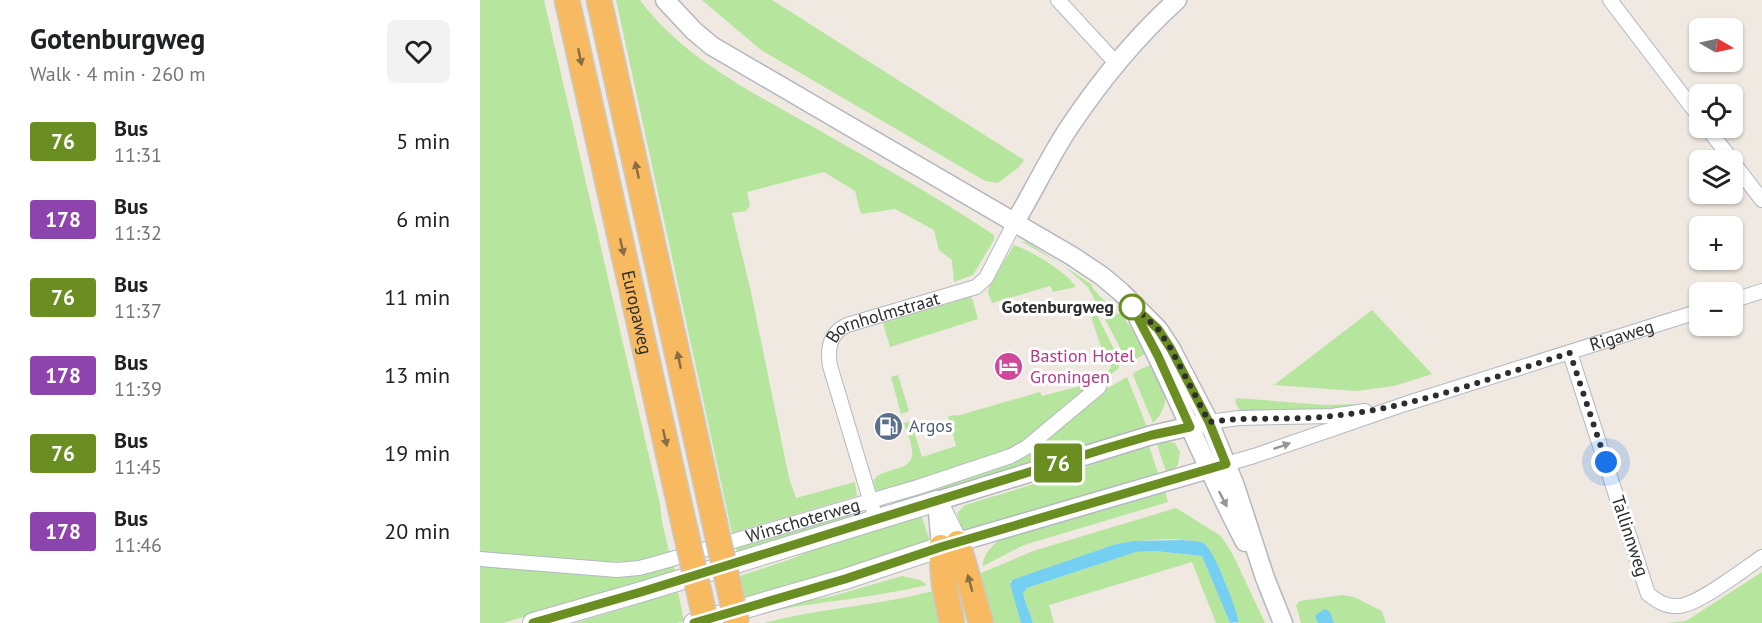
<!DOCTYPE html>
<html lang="en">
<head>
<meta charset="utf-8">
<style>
	:root { --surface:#fff; --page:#f2f2f2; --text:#202124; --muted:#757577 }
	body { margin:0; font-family:"PT Sans",sans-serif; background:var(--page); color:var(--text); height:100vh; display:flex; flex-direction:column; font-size:22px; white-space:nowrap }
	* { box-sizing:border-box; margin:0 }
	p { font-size:20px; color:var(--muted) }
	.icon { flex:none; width:33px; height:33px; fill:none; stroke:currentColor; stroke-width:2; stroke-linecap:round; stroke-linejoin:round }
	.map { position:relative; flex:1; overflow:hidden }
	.sheet { display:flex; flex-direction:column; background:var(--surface); width:480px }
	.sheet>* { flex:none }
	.badge { padding:0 12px; border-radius:4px; font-size:21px; line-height:39px }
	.needle { width:39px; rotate:99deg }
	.fabs { position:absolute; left:1209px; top:18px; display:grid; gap:12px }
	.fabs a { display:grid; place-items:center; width:54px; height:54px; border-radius:9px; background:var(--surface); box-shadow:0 2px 4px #0004; font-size:30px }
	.you { position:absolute; width:30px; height:30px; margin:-15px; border:4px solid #fff; border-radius:50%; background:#1a73e8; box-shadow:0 0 0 9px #1a73e833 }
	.map>.badge { position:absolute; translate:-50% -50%; box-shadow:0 0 0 3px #fff }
	.round { display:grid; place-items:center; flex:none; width:63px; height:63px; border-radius:9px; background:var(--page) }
	.summary { display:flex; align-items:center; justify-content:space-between; height:102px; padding:0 30px }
	h1 { font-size:28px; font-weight:600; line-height:45px }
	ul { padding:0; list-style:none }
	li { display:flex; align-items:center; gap:18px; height:78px; padding:0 30px }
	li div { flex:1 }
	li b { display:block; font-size:22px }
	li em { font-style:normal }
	li .badge { min-width:66px; font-weight:700; text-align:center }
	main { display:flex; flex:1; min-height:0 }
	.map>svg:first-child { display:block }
	.green { fill:#b6e59e }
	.water { fill:#75cff0 }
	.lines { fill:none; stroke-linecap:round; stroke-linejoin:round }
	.minor-casing { stroke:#b4b7c1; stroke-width:16 }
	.tertiary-casing { stroke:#b4b7c1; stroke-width:21 }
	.secondary-casing { stroke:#b4b7c1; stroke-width:22 }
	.trunk-casing { stroke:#c9c9c9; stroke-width:27 }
	.minor { stroke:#fff; stroke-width:14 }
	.tertiary { stroke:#fff; stroke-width:18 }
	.secondary { stroke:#fff; stroke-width:20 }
	.trunk { stroke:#f8ba60; stroke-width:24 }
	.trunk-bridge-casing { stroke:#c9c9c9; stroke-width:27; stroke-linecap:butt }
	.trunk-bridge { stroke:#f8ba60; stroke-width:24 }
	.oneway { fill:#896d44 }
	.oneway2 { fill:#969696 }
	.line-casing { stroke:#fff; stroke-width:14 }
	.line { stroke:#6b8e23; stroke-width:9 }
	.walk { stroke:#2e2e2e; stroke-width:6; stroke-dasharray:0 10.8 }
	.stop-dot { fill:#fff; stroke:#6b8e23; stroke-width:3 }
	.labels { text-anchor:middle; stroke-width:6; stroke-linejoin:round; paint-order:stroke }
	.stop-label { font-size:18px; font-weight:bold; fill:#2e2e2e; stroke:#fff; text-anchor:end }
	.street-label { font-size:18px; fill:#2e2e2e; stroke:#fff }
	.hotel-label { font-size:18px; fill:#b23c85; stroke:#fff; text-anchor:start }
	.service-label { font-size:18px; fill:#4e5e75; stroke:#fff; text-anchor:start }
</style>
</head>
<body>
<main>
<section class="sheet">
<div class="summary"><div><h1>Gotenburgweg</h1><p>Walk · 4 min · 260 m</p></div><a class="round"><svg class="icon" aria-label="heart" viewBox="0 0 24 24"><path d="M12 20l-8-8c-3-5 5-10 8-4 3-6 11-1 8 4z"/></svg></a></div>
<ul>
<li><span class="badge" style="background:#6b8e23;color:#fff">76</span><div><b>Bus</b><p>11:31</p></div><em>5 min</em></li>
<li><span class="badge" style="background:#8e44ad;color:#fff">178</span><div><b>Bus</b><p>11:32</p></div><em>6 min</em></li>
<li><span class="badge" style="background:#6b8e23;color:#fff">76</span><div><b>Bus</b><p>11:37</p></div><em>11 min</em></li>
<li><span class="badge" style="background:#8e44ad;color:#fff">178</span><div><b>Bus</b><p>11:39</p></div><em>13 min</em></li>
<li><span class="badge" style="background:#6b8e23;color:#fff">76</span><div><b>Bus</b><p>11:45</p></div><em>19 min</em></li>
<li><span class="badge" style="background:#8e44ad;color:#fff">178</span><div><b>Bus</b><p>11:46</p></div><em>20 min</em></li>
</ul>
</section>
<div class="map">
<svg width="1282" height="623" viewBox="0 0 1282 623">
	<rect width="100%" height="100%" fill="#efe9e1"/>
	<g class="green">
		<path d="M0,0H64L180,504L182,522L190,555L157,561L115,562L0,553Z"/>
		<path d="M136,0H160C202,57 268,90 328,124C391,160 454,195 514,235V240L493,275L474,282L472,260L459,250L454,230L415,209L381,214L375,191L344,172L267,192L270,206L266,211L252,213L271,292L309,478L316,498L375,482L377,496L252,533Z"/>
		<path d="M222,0H292L544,160L539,167L518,183L505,181L281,50Z"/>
		<path d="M541,241L547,242L611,284L614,290L638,315L640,312L660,342L665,354L651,362L647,361L608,287L584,266Z"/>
		<path d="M534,245C550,250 588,273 596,287L573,292L570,286L512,303L508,292L509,287Z"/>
		<path d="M490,297L492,298L498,319L410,347L403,323Z"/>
		<path d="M892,310L952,374L914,386L877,391L794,385Z"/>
		<path d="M617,315L639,359V368L619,383L565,429L528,451L450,477L400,491L395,489L394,480L397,476C404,472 412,470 419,468C442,461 429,440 424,423L431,421L442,457L476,446L468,416L480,415L560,392L562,396L605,385L629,370L631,367L628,354L624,355L611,317Z"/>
		<path d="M667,366H675C685,388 693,403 673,423L653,375L655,372Z"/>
		<path d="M418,375L429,411L421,414L411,377Z"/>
		<path d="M647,377L667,427L426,502H408L538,460L567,440L626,389Z"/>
		<path d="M757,398L845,405L875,404C860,414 783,410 760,411L755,402Z"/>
		<path d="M679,440L695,443L700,452L698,465L687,475L676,441Z"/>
		<path d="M663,446H669L679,476L484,535L477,513L485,505L587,474Z"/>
		<path d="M684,488L688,502L544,545L503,566C502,554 514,544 523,537Z"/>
		<path d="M696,508L741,536L753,555L785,623H756L759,620L745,581L727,545C705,535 660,540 636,544L530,581L541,623H510L499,574L553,551Z"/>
		<path d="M375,511L366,521L257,552L255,545Z"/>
		<path d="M438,513L442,517L451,545L266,601L260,576L311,559L392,525Z"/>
		<path d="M675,551L722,556L750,623H736L712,562L569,605L574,623H553L543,594L547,588L656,552Z"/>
		<path d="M193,564L196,573L23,623H0V566L127,577L163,572Z"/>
		<path d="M1282,572V623H1187L1206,621Z"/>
		<path d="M422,576L440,580L447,585C389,599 330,602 272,615L271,611L353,596Z"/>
		<path d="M453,591L456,593L464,623H284C339,608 397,606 453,591Z"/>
		<path d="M198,592L204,621L197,623H95Z"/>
		<path d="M862,595L874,597L902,611L906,623H854L850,613L835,616L838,623H821L816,605L820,601Z"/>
	</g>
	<g class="water">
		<path d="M702,540C709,541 719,540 725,544C734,551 757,609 759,622L750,623L722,556L675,551L656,552L547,588L543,594L553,623H541L530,584L532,580L636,544L654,541Z"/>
		<path d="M845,609L850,612L854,623H838L835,616L837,614Z"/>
	</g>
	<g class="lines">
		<defs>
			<g id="minor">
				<path d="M578,0L636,63"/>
				<path d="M1130,0L1220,118"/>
				<path d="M1227,128L1252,160"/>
				<path d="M1252,161L1282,200"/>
				<path d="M1252,301L1282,291"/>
				<path d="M1090,353L1168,594C1177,601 1186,607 1198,606C1217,606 1264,569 1282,557"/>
				<path d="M729,422L759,418L852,416L885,411"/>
				<path id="s1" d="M746,464L774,456L925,404L1220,311"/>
				<path id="s2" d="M393,509L350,366C347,348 350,333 367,325L496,287L506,278L535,222"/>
				<path id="s3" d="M0,559L137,570L159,568L178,563L438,487L531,456L547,447L619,387"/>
			</g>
			<g id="tertiary">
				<path d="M185,0L214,31L232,46L592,256L622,276L641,292L678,329L691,349L729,422L755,486L785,578L803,623"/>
				<path d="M535,222C554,190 570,156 590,126C621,80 656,37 697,0"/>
				<path d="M658,318C697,392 726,469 765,542"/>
				<path d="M729,422L672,435L457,501L461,547L746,464"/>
			</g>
			<g id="secondary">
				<path d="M53,623L161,592L457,501L478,543"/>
				<path d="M214,623L365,579L461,547"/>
			</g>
			<g id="trunk">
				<path id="s4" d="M87,0L205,529"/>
				<path d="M119,0L234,520"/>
				<path d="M478,543L501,623"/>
				<path d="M461,547L464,584L472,623"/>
			</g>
		</defs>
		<use href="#minor" class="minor-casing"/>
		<use href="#tertiary" class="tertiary-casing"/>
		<use href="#secondary" class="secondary-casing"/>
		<use href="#trunk" class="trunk-casing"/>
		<use href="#minor" class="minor"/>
		<use href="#tertiary" class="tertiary"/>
		<use href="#secondary" class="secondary"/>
		<use href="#trunk" class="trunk"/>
		<defs>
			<g id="trunk-bridge">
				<path d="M234,520L257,623"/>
				<path d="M205,529L226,623"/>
			</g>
		</defs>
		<use href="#trunk-bridge" class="trunk-bridge-casing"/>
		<use href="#trunk-bridge" class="trunk-bridge"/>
	</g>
	<defs><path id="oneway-solid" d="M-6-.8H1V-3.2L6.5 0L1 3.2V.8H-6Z" transform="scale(1.5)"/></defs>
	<g class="oneway">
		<use href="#oneway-solid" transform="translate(100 57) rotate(78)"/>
		<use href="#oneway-solid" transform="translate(157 170) rotate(-102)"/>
		<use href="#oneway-solid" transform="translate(142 247) rotate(77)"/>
		<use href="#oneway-solid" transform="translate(199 360) rotate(-102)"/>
		<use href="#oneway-solid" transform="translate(185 438) rotate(77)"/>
		<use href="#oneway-solid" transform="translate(490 583) rotate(-105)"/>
	</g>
	<g class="oneway2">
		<use href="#oneway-solid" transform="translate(802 446) rotate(-19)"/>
		<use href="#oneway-solid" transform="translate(743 499) rotate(63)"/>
	</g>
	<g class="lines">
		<defs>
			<path id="line" d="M53,623L161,592L627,448L672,435L710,427L678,356L650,303L678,329L691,349L729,422L746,464L461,547L365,579L214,623"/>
		</defs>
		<use href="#line" class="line-casing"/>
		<use href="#line" class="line"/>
		<path class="walk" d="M652,307L650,303L678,329L691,349L729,422C770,416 811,421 852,416C934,408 1013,377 1090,353L1126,462"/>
	</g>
	<defs>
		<symbol id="hotel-disc" viewBox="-11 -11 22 22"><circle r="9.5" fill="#d1479c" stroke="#fff"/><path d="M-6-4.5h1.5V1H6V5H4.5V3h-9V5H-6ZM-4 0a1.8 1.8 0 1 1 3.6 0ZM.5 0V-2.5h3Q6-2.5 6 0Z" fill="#fff"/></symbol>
		<symbol id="fuel-disc" viewBox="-11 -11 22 22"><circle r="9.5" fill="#5c6f8a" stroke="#fff"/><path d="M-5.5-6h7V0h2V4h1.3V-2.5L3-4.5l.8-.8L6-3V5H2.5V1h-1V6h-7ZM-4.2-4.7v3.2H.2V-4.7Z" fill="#fff"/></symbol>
	</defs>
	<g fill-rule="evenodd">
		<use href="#hotel-disc" x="512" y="350" width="33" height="33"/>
		<use href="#fuel-disc" x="392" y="410" width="33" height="33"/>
	</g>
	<circle class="stop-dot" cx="652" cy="307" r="12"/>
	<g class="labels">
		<g class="stop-label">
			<text x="634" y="313">Gotenburgweg</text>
		</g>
		<g class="street-label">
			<text dy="6" stroke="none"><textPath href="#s4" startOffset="320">Europaweg</textPath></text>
			<text dy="6" stroke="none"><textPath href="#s2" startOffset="234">Bornholmstraat</textPath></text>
			<text dy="6" stroke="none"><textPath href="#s1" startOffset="416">Rigaweg</textPath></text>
			<text dy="6" stroke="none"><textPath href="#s3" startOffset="330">Winschoterweg</textPath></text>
			<text transform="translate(1150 536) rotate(72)" y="6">Tallinnweg</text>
		</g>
		<g class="hotel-label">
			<text x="550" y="362">Bastion Hotel<tspan x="550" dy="21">Groningen</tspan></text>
		</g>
		<g class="service-label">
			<text x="429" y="432">Argos</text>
		</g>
	</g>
</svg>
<div class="fabs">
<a><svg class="needle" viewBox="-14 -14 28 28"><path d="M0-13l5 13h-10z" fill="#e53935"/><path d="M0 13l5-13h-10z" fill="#757577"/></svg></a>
<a><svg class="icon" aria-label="locate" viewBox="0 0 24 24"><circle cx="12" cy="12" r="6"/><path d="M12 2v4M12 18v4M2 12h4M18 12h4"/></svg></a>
<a><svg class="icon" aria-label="layers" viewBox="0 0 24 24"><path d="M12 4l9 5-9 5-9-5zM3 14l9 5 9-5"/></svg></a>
<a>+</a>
<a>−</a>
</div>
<div class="you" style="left:1126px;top:462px"></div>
<b class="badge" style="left:578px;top:463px;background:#6b8e23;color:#fff">76</b>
</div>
</main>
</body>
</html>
